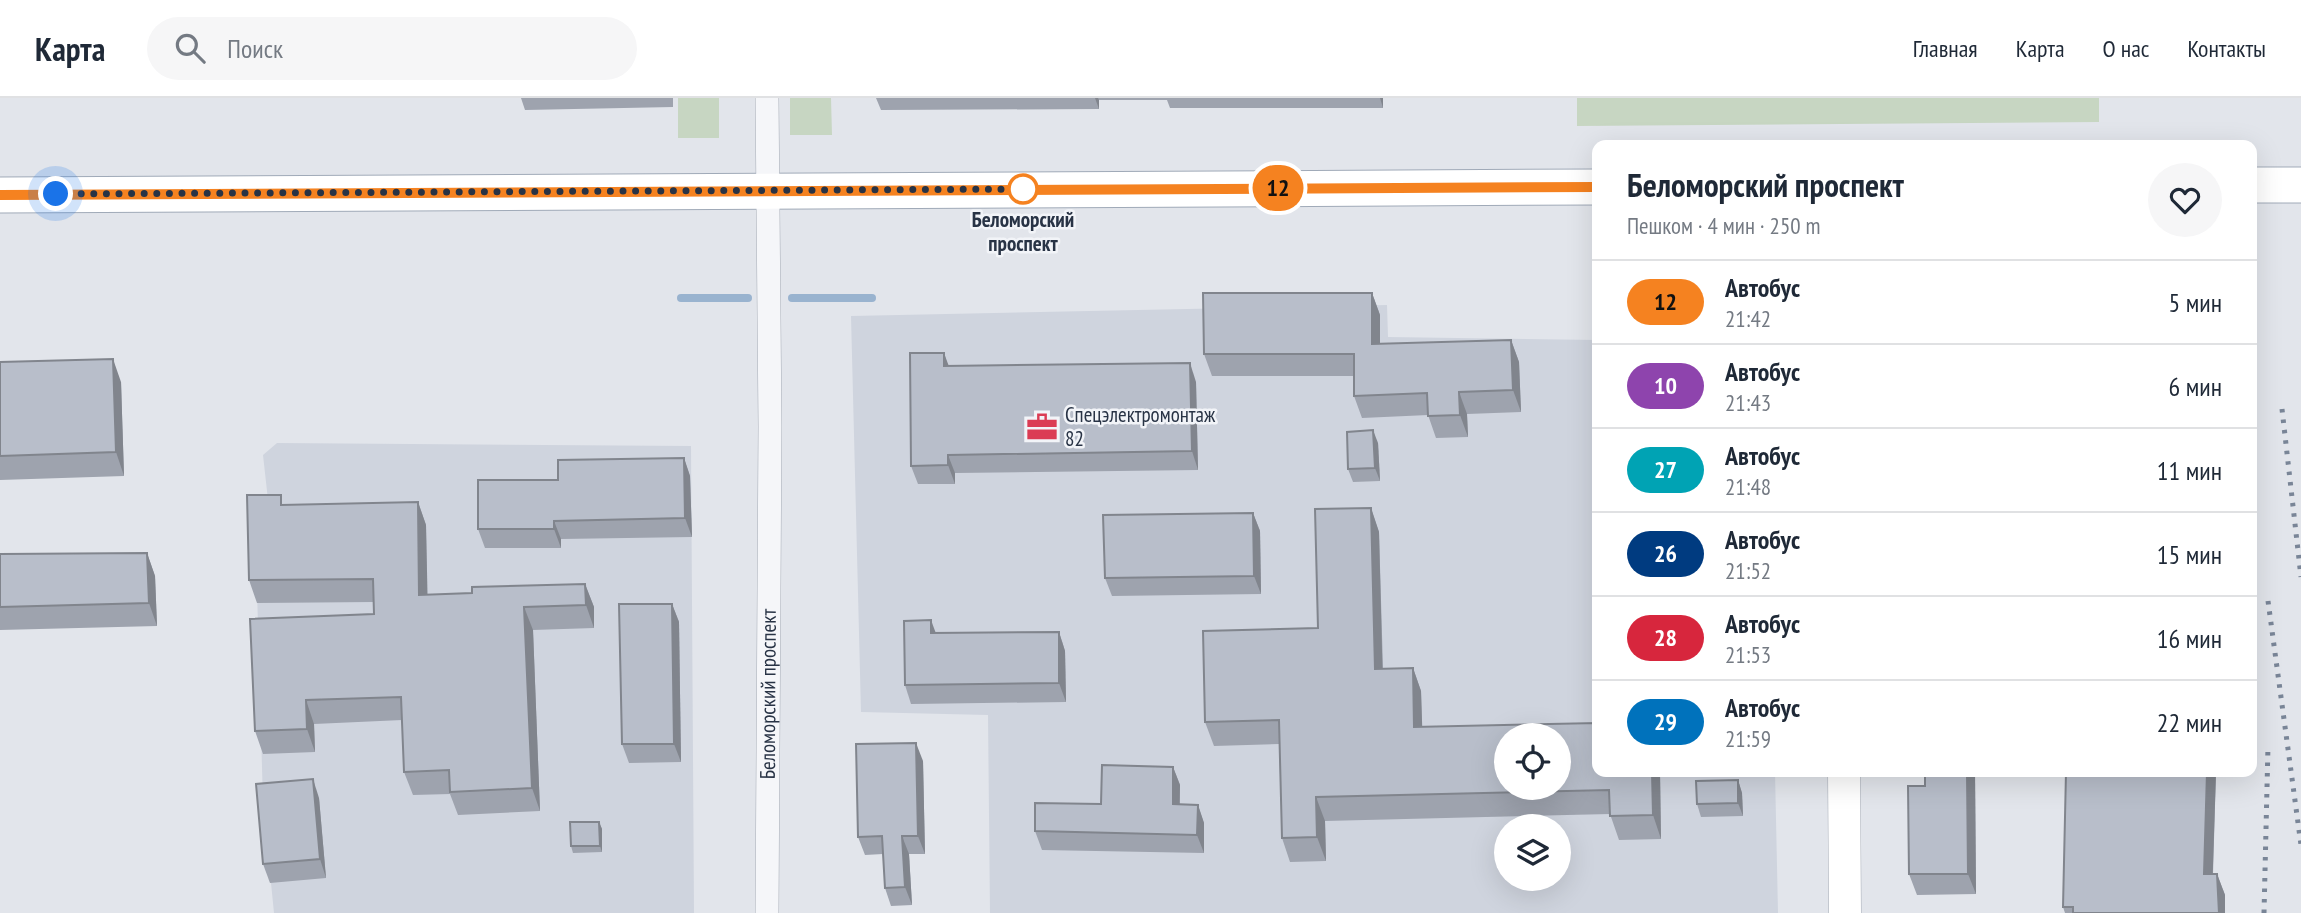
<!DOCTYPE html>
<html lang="ru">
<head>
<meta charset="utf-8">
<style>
	:root { --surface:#fff; --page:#f6f6f7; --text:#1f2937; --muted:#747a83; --line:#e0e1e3 }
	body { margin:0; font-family:"PT Sans Narrow",sans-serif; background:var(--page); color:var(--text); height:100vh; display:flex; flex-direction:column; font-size:26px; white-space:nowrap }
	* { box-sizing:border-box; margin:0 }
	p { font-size:23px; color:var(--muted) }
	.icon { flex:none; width:38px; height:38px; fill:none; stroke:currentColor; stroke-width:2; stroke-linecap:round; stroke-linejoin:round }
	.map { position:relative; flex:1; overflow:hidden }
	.panel { position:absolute; left:1592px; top:42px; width:665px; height:637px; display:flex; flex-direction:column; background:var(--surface); border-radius:14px; box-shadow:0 7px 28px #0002 }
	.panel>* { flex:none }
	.badge { padding:0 14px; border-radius:23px; font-size:24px; line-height:46px }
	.buttons { position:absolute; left:1494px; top:625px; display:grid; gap:14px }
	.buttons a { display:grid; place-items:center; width:77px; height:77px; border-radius:50%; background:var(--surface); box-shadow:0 7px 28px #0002; font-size:35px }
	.you { position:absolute; width:35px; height:35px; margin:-18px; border:5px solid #fff; border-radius:50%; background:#1a73e8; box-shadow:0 0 0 10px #1a73e833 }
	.map>.badge { position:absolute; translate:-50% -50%; box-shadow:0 0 0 4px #fff }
	.round { display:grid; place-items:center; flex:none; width:74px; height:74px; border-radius:37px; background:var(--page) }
	.headline { display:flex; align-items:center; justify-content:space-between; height:119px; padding:0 35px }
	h1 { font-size:33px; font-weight:700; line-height:52px }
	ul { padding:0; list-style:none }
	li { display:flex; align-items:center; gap:21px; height:84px; padding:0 35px; border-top:2px solid var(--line) }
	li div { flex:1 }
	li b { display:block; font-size:26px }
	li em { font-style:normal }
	li .badge { min-width:77px; font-weight:700; text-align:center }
	header { display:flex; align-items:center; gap:42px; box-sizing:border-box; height:98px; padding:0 35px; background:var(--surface); border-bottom:2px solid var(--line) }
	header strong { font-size:33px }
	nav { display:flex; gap:38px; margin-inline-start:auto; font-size:24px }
	.search { width:490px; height:63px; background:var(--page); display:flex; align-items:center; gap:18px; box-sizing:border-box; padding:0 24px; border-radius:38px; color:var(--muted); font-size:26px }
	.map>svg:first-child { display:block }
	.built { fill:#cfd4de; fill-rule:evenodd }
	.green { fill:#c7d6c2 }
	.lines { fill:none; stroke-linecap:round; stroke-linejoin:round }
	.stream { stroke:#99b3cf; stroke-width:8 }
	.minor-casing { stroke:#a6acb6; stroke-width:24 }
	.secondary-casing { stroke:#a6acb6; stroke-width:33 }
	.primary-casing { stroke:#a0aab8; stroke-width:37 }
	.minor { stroke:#f5f6f9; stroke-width:23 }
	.secondary { stroke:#fff; stroke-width:32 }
	.primary { stroke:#fff; stroke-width:35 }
	.rail { stroke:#798597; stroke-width:5; stroke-dasharray:3.5 7; stroke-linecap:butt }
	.wall { fill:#9ea3ae }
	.shaded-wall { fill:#81858d }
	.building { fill:#b8beca; stroke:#81858d; stroke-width:2; fill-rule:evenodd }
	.line-casing { stroke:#fff; stroke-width:16 }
	.line { stroke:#f58220; stroke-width:10 }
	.walk { stroke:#283345; stroke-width:7; stroke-dasharray:0 12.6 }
	.stop-dot { fill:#fff; stroke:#f58220; stroke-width:3.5 }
	.labels { text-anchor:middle; stroke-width:5; stroke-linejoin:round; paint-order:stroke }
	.stop-label { font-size:21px; font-weight:bold; fill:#283345; stroke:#f2f4f8 }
	.poi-label { font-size:21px; fill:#283345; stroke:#f2f4f8; text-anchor:start }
	.street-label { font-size:21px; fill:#283345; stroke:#f2f4f8 }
</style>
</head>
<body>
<header>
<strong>Карта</strong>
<div class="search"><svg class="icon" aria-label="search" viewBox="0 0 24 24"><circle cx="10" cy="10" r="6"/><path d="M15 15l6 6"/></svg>Поиск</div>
<nav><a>Главная</a><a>Карта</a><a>О нас</a><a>Контакты</a></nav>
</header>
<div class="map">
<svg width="2301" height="815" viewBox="0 0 2301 815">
	<rect width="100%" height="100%" fill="#e2e5eb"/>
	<g class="built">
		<path d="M1387,207L1388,239L1598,242V674H1775L1778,815H990L988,617L861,614L851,218ZM1507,637H1559V690H1507ZM1507,728H1559V780H1507Z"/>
		<path d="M277,345L691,348L694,815H274L263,705L255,421L270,420L263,357Z"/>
	</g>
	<g class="green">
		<rect x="678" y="0" width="41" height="40"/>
		<path d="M790,0H831L832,37H790Z"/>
		<path d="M1577,0H2099V24L1577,28Z"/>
	</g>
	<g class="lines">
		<g class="stream">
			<path d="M681,200H748"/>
			<path d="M792,200H872"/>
		</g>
		<defs>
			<g id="minor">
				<path id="s1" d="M767,815L770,328L767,0"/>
			</g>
			<path id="secondary" d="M1844,674L1845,815"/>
			<g id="primary">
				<path d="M2252,87H2301"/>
				<path d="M0,97L1598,89"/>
			</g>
		</defs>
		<use href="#minor" class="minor-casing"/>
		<use href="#secondary" class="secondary-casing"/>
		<use href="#primary" class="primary-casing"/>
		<use href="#minor" class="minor"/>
		<use href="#secondary" class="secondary"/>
		<use href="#primary" class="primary"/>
		<g class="rail">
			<path d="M2282,311L2301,479"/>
			<path d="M2268,503L2301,747"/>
			<path d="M2264,815L2268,648"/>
		</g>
	</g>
	<g class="wall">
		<path d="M521,0H673V9L525,12Z"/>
		<path d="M876,0H1383V10H1170L1167,2H1099V11L881,12Z"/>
		<path d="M1372,195L1380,217V246L1511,242L1519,264L1521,314L1467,316L1468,339L1436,340L1428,317L1362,320L1354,298V278H1212L1204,256Z"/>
		<path d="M944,255L948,268L1196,284L1198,372L955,375V386H918L911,368Z"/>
		<path d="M0,264L121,284L124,378L0,382Z"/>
		<path d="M1378,345L1380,383L1353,384L1348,371Z"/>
		<path d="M684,360L690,378L692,439L561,441V450H485L478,431L558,382Z"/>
		<path d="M418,404L426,427L427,497L472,495L585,486L594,509V530L533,532L540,713L458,717L450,696L413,697L404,674L402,622L314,626L315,654L263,656L255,633L374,516V504L257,505L249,482L284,407Z"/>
		<path d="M1371,410L1379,434L1383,570H1413L1421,593L1422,629L1660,674L1661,741L1619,742L1610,716L1325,723L1326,763L1290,764L1282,740L1279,646L1214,648L1205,624L1318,530Z"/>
		<path d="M1253,415L1260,433L1261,496L1112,498L1105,480Z"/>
		<path d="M147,455L155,478L157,528L0,532V456Z"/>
		<path d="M672,506L679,524L681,664L629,665L622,646Z"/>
		<path d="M1059,534L1065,553L1066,604L911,606L905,587L936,535Z"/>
		<path d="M923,663L925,756H909L912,807L891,808L885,790L883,756L865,757L858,739Z"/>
		<path d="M1173,669L1180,687V706L1198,707L1204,725V755L1042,752L1035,733L1101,706Z"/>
		<path d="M1925,674H1975L1976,796L1917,797L1909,776L1925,688Z"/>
		<path d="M2066,674H2216L2213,776H2217L2225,797V815H2065L2063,809Z"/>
		<path d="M1738,682L1742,695L1743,718L1701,719L1697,706Z"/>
		<path d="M319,700L326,780L270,785L263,766Z"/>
		<path d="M599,724L602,731V754L573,755L571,748Z"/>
	</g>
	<g class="shaded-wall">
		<path d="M1095,0H1098L1099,2V11Z"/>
		<path d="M1380,0H1383V10Z"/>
		<path d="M1372,195L1380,217V268L1372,246Z"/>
		<path d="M1511,242L1519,264L1521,314L1513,292Z"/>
		<path d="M944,255L951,274L944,268Z"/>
		<path d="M113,261L121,284L124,378L116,354Z"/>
		<path d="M1190,265L1196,284L1198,372L1192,353Z"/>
		<path d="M1459,294L1467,316L1468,339L1460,317Z"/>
		<path d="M1373,332L1378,345L1380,383L1375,370Z"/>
		<path d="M948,357L955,375V386L948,367Z"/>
		<path d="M684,360L690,378L692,439L685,420Z"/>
		<path d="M418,404L426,427L428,520L419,497Z"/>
		<path d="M1371,410L1379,434L1383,594L1375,571Z"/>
		<path d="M1253,415L1260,433L1261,496L1254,478Z"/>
		<path d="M554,423L561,441V450L554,431Z"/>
		<path d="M147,455L155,478L157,528L149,505Z"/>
		<path d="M585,486L594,509V530L586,507Z"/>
		<path d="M672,506L679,524L681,664L674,646Z"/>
		<path d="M524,509L533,532L540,713L532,690Z"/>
		<path d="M931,522L938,541L931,535Z"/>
		<path d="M1059,534L1065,553L1066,604L1059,585Z"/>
		<path d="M1413,570L1421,593L1423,653L1414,629Z"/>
		<path d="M306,602L314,626L315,654L307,631Z"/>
		<path d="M916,645L923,663L925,756L918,738Z"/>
		<path d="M1173,669L1180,687L1179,725L1173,706Z"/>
		<path d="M1652,674H1660L1661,741L1653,717Z"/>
		<path d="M1967,674H1975L1976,796L1968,776Z"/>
		<path d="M2207,674H2216L2212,797L2204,776Z"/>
		<path d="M313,681L319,700L326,780L320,761Z"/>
		<path d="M1738,682L1742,695L1743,718L1738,705Z"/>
		<path d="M1316,699L1325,723L1326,763L1317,739Z"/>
		<path d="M1198,707L1204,725V755L1197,737Z"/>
		<path d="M599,724L602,731V754L600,748Z"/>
		<path d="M902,738L909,756L912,807L905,789Z"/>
		<path d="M2217,776L2225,797V815H2219Z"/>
	</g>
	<g class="building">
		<path d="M1203,195H1372V246L1511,242L1513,292L1459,294L1460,317L1428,318L1427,295L1354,298V256H1204Z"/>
		<path d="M910,255H944V268L1190,265L1192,353L948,357V367L911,368Z"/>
		<path d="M113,261L116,354L0,358V264Z"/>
		<path d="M1373,332L1375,370L1348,371L1347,334Z"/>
		<path d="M684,360L685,420L554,423V431H478V382H558V362Z"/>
		<path d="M247,397H281V407L418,404L419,497L472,495V489L585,486L586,507L524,509L532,690L450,694L449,672L404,674L401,599L306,602L307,631L255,633L250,521L374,516L373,481L249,482Z"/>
		<path d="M1371,410L1375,571L1413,570L1414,629L1598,625V674H1652L1653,717L1610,718L1609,692L1316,699L1317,739L1282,740L1279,622L1205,624L1203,533L1318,530L1315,411ZM1507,637H1559V690H1507Z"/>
		<path d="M1253,415L1254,478L1105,480L1103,417Z"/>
		<path d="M147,455L149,505L0,509V456Z"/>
		<path d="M619,506H672L674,646H622Z"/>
		<path d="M931,522V535L1059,534V585L905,587L904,523Z"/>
		<path d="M916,645L918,738H902L905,789L885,790L882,738L858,739L856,646Z"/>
		<path d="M1102,667L1173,669V706L1198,707L1197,737L1035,733V705L1101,706Z"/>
		<path d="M1925,674H1967L1968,776H1909L1908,688H1925Z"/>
		<path d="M2066,674H2207L2204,776H2217L2219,815H2073V809H2063Z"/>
		<path d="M313,681L320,761L263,766L256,686Z"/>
		<path d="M1738,682V705L1697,706L1696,683Z"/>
		<path d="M570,724H599L600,748H571Z"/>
	</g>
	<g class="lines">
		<defs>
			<path id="line" d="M0,97L1598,89"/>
		</defs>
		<use href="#line" class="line-casing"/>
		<use href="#line" class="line"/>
		<path class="walk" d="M56,96L1033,91H1023"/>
	</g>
	<defs>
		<symbol id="office-bare" viewBox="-9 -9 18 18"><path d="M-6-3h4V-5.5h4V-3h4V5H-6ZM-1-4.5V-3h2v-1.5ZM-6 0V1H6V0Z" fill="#db3c54" stroke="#f2f4f8" stroke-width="2.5" paint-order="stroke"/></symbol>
	</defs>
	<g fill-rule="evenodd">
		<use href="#office-bare" x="1020" y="307" width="44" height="44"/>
	</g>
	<circle class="stop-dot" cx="1023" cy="91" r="14"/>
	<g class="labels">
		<g class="stop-label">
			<text x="1023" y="129">Беломорский<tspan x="1023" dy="24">проспект</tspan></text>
		</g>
		<g class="poi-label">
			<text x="1065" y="324">Спецэлектромонтаж<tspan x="1065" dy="24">82</tspan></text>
		</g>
		<g class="street-label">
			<text dy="7" stroke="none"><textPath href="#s1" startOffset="219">Беломорский проспект</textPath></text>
		</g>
	</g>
</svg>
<div class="buttons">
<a><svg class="icon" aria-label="locate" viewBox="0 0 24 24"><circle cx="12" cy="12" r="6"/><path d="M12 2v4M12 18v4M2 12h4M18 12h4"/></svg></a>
<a><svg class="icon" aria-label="layers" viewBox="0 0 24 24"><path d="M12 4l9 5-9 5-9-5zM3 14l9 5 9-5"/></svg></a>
</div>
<div class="you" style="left:56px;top:96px"></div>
<b class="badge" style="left:1278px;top:90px;background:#f58220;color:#111">12</b>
<section class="panel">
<div class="headline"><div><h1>Беломорский проспект</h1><p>Пешком · 4 мин · 250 m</p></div><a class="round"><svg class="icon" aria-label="heart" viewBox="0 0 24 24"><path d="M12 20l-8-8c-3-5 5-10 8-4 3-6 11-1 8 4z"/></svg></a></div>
<ul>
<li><span class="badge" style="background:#f58220;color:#111">12</span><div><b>Автобус</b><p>21:42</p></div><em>5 мин</em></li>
<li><span class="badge" style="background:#8e44ad;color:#fff">10</span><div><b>Автобус</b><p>21:43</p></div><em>6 мин</em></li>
<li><span class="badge" style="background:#00a3b4;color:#fff">27</span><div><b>Автобус</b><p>21:48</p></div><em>11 мин</em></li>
<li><span class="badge" style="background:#003b80;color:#fff">26</span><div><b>Автобус</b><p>21:52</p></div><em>15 мин</em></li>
<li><span class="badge" style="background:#d7263d;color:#fff">28</span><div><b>Автобус</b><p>21:53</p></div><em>16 мин</em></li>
<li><span class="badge" style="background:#0072bc;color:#fff">29</span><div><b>Автобус</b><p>21:59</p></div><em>22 мин</em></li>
</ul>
</section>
</div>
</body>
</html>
